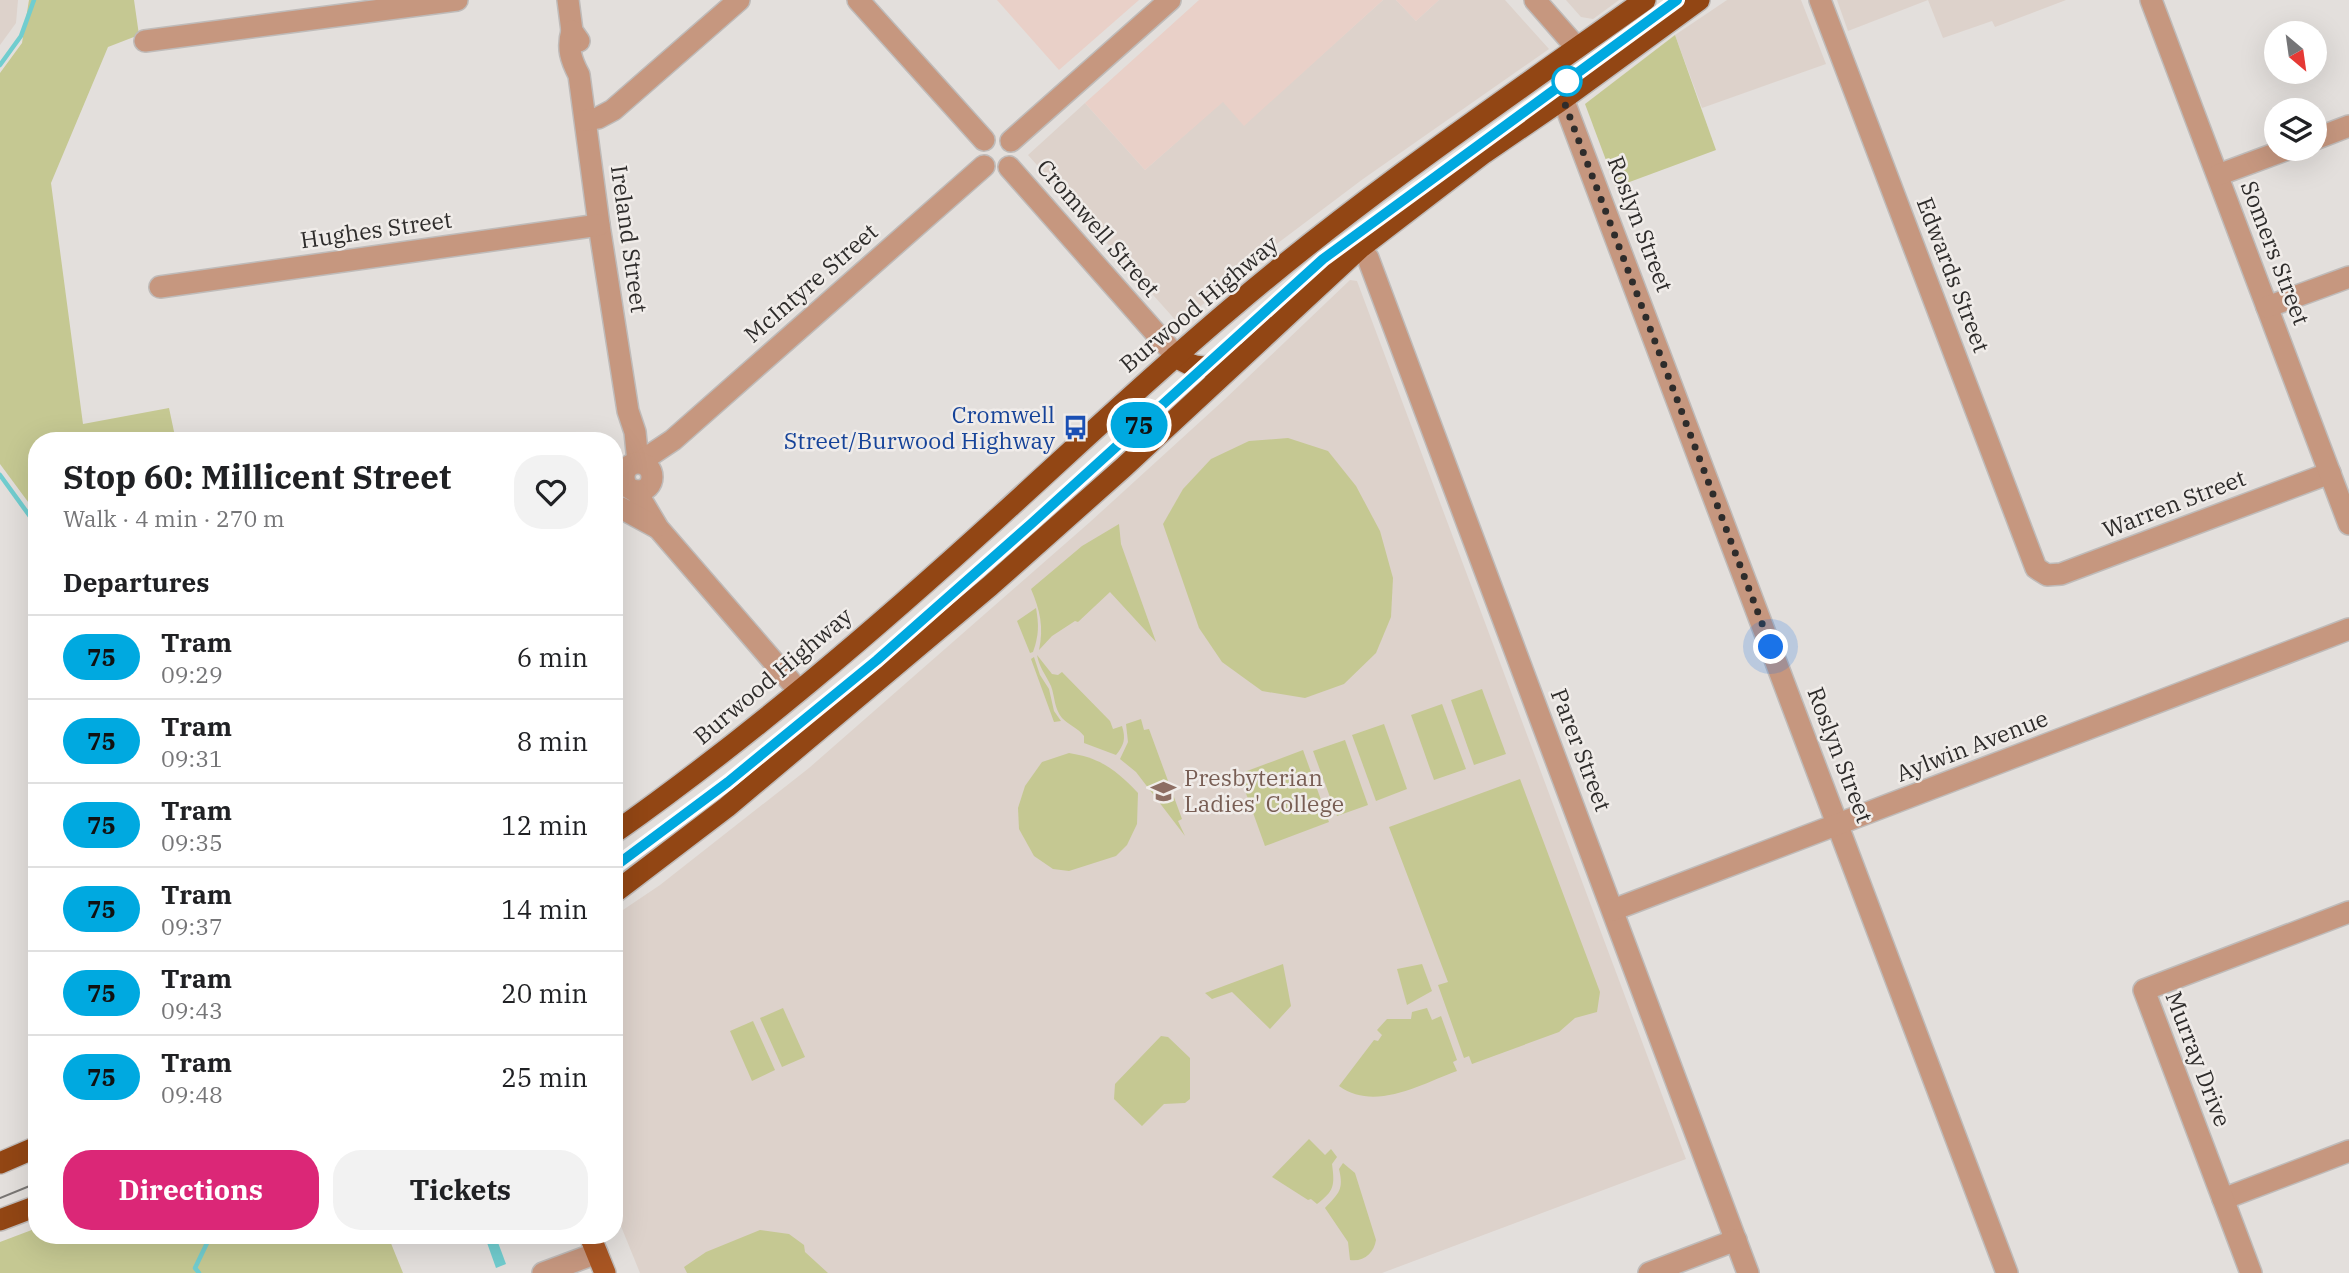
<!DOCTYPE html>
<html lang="en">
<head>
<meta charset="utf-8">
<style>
	:root { --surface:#fff; --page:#f2f2f2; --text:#202124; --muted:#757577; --line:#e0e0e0; --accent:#db2777 }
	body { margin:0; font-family:"IBM Plex Serif",serif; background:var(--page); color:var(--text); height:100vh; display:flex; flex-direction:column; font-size:26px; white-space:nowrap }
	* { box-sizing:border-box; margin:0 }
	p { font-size:23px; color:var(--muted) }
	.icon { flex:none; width:38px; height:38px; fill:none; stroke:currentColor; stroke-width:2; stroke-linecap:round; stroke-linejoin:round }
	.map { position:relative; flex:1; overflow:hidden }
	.details { position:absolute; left:28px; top:432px; width:595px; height:812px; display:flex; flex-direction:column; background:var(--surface); border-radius:28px; box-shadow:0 7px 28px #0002 }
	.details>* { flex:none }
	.badge { padding:0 14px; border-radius:23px; font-size:24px; line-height:46px }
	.needle { width:46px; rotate:151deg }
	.buttons { position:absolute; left:2264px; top:21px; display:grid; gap:14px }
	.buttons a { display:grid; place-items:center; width:63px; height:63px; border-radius:50%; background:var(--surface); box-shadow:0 7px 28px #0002; font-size:35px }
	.you { position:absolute; width:35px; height:35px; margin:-18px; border:5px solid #fff; border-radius:50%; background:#1a73e8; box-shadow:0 0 0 10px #1a73e833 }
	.map>.badge { position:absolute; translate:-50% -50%; box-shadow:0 0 0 4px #fff }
	h2 { padding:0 35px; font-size:26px; line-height:63px }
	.round { display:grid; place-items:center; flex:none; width:74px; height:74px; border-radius:28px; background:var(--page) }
	.summary { display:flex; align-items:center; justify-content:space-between; height:119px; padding:0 35px }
	h1 { font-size:33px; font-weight:800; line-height:52px }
	.primary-button { display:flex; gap:14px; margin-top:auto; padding:14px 35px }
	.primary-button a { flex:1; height:80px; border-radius:28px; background:var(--accent); color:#fff; font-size:28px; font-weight:800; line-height:80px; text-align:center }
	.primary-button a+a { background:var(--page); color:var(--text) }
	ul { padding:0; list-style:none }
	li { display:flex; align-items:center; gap:21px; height:84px; padding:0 35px; border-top:2px solid var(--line) }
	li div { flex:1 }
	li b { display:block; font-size:26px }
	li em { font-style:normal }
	li .badge { min-width:77px; font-weight:700; text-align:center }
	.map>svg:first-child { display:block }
	.built { fill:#ddd2cb }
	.industrial { fill:#e9d0c8 }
	.green { fill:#c5c892 }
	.water { fill:#71cdcf }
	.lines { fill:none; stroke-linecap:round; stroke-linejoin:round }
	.stream { stroke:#71cdcf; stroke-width:4.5 }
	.minor-casing { stroke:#bfbbb9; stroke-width:24 }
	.major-casing { stroke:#bfbbb9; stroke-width:24 }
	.highway-casing { stroke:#bfbbb9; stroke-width:24 }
	.minor { stroke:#c6977f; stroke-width:21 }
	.major { stroke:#a95623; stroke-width:21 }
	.highway { stroke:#924614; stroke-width:21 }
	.tram { stroke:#797674; stroke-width:2 }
	.line-casing { stroke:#fff; stroke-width:16 }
	.line { stroke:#00a9e0; stroke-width:10 }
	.walk { stroke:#2e2c2b; stroke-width:7; stroke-dasharray:0 12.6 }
	.stop-dot { fill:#fff; stroke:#00a9e0; stroke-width:3.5 }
	.labels { text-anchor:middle; stroke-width:5; stroke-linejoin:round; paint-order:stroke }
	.street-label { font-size:23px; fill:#2e2c2b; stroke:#f0ece9 }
	.transit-label { font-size:23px; fill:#164399; stroke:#f0ece9; text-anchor:end }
	.education-label { font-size:23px; fill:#785e54; stroke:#f0ece9; text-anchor:start }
</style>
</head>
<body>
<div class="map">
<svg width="2349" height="1273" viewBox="0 0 2349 1273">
	<rect width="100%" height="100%" fill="#e3dfdc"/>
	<g class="built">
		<path d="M0,0H18L16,23L0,45Z"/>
		<path d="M1383,0H1396L1416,21L1439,0H1505L1549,49L1363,179L1270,249L1179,324L1028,155L1085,103L1145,170L1223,101L1244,125Z"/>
		<path d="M1566,0H1619L1593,19L1581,17Z"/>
		<path d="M1727,0H1801L1826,64L1702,108L1675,35Z"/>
		<path d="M1837,0H2066L1995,27L1992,21L1943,38L1928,0L1848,31Z"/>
		<path d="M1350,280L1357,281L1686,1159L1382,1273H640L614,1209V916L660,885L809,768L1090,522L1225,399Z"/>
	</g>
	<g class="industrial">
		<path d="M997,0H1139L1059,70Z"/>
		<path d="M1199,0H1383L1244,126L1223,102L1145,170L1085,103Z"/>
		<path d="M1396,0H1439L1416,21Z"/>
	</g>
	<g class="green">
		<path d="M29,0H134L139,35L108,47L51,183L83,424L169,408L176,441H37V514L0,464V73L22,43Z"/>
		<path d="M1675,35L1716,150L1616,187L1585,104Z"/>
		<path d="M1288,438L1328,451L1356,486L1380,531L1393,578L1391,617L1376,653L1344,684L1305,698L1262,691L1222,662L1199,628L1163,524L1183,489L1211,459L1249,441Z"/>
		<path d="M1119,524L1121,544L1156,642L1110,592L1078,622L1075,621L1052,636L1039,650C1044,627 1040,610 1031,589L1082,546Z"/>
		<path d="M1036,608C1039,625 1039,635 1033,652L1030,653L1017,621Z"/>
		<path d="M1037,655L1052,674L1058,675L1062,672L1110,721L1113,729L1122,726C1126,739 1124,745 1116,755L1084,743V736C1078,728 1069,725 1062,718C1054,708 1055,697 1051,686C1046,675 1039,667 1037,655Z"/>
		<path d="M1034,657L1040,675L1049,689L1054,711L1061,721L1054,722L1031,659Z"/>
		<path d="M1482,689L1506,754L1474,765L1451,700Z"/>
		<path d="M1442,704L1466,769L1434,780L1411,715Z"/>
		<path d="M1141,719L1144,730L1149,729L1182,819L1178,821L1185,836L1136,772L1120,759L1128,742L1126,724Z"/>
		<path d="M1384,724L1407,789L1376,801L1352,735Z"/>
		<path d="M1345,740L1368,805L1337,816L1313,751Z"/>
		<path d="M1303,750L1329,822L1265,846L1239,774Z"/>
		<path d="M1069,753C1101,758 1116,770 1138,793L1137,824L1127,845L1116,856L1069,871L1053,869L1034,856L1019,829L1018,808L1025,786L1042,762Z"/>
		<path d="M1520,779L1600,992L1597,1012L1575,1018L1559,1032L1472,1064L1469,1056L1464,1058L1438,985L1448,982L1389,827Z"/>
		<path d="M1283,964L1291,1006L1270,1029L1232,992L1212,999L1205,993Z"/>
		<path d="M1422,964L1432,991L1407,1005L1397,969Z"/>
		<path d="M783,1008L805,1057L782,1067L760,1018Z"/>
		<path d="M1427,1008L1432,1020L1441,1016L1457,1060L1453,1062L1457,1071C1421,1084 1375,1112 1339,1086L1374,1040L1378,1041L1382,1035L1377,1030L1387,1019H1411L1412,1012Z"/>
		<path d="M753,1021L775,1070L752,1081L730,1031Z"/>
		<path d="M1161,1036L1168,1037L1190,1058V1099L1185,1103L1164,1104L1142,1126L1114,1099L1115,1084Z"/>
		<path d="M1309,1139L1325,1155L1331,1149L1337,1157L1332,1164C1335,1186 1334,1191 1317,1204L1311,1199L1308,1200L1272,1177Z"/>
		<path d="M1343,1163L1355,1173L1376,1240C1374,1253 1364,1262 1350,1260L1348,1242L1325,1208C1339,1193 1344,1190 1339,1169Z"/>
		<path d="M37,1228V1236H388L403,1273H0V1242Z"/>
		<path d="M760,1230L789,1234L804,1245L805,1252L828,1273H687L684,1267L706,1252Z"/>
	</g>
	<path class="water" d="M496,1237L506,1264L496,1268L486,1240Z"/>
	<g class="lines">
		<g class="stream">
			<path d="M0,65L21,36L34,0"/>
			<path d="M0,475L37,526"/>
			<path d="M199,1273L195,1268L208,1241L207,1236"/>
		</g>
		<defs>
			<g id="minor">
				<path d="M568,0L572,31L579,41"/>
				<path d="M858,0L984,140"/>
				<path d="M1535,0L1577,48"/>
				<path d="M1820,0L2036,568L2047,575L2061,574L2330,473"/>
				<path d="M2151,0L2349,524"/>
				<path d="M572,31C567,48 571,60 579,75L599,225L628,411L635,432L638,462"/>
				<path d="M145,41L457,0"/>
				<path d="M1563,99L2007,1273"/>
				<path d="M586,120L598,118L613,110L739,0"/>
				<path d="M2315,139L2349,126"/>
				<path d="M1011,141L1170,0"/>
				<path d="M1009,167L1176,356"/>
				<path d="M2218,175L2288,149"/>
				<path d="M1360,248L1368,258L1748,1273"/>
				<path d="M160,287L599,225"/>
				<path d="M2267,307L2349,277"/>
				<path d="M640,462L673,440L984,166"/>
				<circle cx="638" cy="477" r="14"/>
				<path d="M636,491L658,528L799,691"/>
				<path d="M614,509L621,508L656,527"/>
				<path d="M1613,910L2349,629"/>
				<path d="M2223,1199L2349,1151"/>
				<path d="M543,1273L597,1253"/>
				<path d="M1649,1273L1736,1240"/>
				<path d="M2251,1273L2144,990L2349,912"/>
			</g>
			<path id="major" d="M590,1236L605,1273"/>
			<g id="highway">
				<path d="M1176,356C1198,374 1215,367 1238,354"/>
				<path d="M614,833C750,737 877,628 1000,516C1076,447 1150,377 1228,311C1360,198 1504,100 1645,0"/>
				<path d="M614,893L727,807L990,586L1124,467L1360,248L1484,153L1563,99L1699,0"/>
				<path d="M0,1163L37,1147"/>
				<path d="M0,1220L37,1206"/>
			</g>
		</defs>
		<use href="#minor" class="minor-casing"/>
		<use href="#major" class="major-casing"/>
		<use href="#highway" class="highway-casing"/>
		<use href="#minor" class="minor"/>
		<use href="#major" class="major"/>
		<use href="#highway" class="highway"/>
		<g class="tram">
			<path d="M614,867L728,782L877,660L1031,524L1323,259L1677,0"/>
			<path d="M0,1198L37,1183"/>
		</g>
	</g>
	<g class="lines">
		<defs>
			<path id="line" d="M614,867L728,782L877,660L1031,524L1323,259L1677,0"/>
		</defs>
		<use href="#line" class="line-casing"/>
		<use href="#line" class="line"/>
		<path class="walk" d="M1567,81L1563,99L1771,647"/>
	</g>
	<defs>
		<symbol id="bus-bare" viewBox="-9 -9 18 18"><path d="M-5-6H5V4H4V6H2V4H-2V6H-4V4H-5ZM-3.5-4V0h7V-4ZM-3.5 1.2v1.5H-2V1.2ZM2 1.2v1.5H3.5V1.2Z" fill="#1a4fb4" stroke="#f0ece9" stroke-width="2.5" paint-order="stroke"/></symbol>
		<symbol id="school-bare" viewBox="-9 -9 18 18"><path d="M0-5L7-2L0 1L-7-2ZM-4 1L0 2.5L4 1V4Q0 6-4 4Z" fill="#8d6e63" stroke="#f0ece9" stroke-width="2.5" paint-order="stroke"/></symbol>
	</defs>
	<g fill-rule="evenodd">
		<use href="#bus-bare" x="1058" y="410" width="35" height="35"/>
		<use href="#school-bare" x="1146" y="774" width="35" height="35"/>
	</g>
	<circle class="stop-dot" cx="1567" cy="81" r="14"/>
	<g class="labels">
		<g class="street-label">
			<text transform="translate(1640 224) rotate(69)" y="8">Roslyn Street</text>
			<text transform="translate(1098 228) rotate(49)" y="8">Cromwell Street</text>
			<text transform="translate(376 230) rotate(-8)" y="8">Hughes Street</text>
			<text transform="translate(629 239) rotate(82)" y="8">Ireland Street</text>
			<text transform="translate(2275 253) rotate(69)" y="8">Somers Street</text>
			<text transform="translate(1953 275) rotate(69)" y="8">Edwards Street</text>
			<text transform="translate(811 283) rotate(-41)" y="8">McIntyre Street</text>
			<text transform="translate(1199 304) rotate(-40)" y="8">Burwood Highway</text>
			<text transform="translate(2174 504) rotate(-21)" y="8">Warren Street</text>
			<text transform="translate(773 676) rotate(-40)" y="8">Burwood Highway</text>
			<text transform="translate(1972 746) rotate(-21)" y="8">Aylwin Avenue</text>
			<text transform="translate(1581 750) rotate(69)" y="8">Parer Street</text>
			<text transform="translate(1840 755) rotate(69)" y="8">Roslyn Street</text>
			<text transform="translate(2198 1059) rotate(69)" y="8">Murray Drive</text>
		</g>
		<g class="transit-label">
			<text x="1055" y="423">Cromwell<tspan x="1055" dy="26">Street/Burwood Highway</tspan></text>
		</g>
		<g class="education-label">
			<text x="1184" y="786">Presbyterian<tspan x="1184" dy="26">Ladies' College</tspan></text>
		</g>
	</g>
</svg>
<div class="buttons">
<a><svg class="needle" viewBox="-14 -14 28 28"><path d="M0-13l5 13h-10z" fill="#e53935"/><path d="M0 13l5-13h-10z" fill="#757577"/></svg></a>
<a><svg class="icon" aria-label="layers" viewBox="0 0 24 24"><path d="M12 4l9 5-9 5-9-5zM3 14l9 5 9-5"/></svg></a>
</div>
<div class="you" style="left:1771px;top:647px"></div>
<b class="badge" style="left:1139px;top:425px;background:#00a9e0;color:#111">75</b>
<section class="details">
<div class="summary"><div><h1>Stop 60: Millicent Street</h1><p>Walk · 4 min · 270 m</p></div><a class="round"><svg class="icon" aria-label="heart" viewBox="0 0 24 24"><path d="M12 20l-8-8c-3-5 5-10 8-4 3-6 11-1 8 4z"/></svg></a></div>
<h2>Departures</h2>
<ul>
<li><span class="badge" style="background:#00a9e0;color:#111">75</span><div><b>Tram</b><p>09:29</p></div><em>6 min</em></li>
<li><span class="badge" style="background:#00a9e0;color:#111">75</span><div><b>Tram</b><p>09:31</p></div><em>8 min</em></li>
<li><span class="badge" style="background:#00a9e0;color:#111">75</span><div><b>Tram</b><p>09:35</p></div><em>12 min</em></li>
<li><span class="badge" style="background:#00a9e0;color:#111">75</span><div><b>Tram</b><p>09:37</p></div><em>14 min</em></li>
<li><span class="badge" style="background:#00a9e0;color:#111">75</span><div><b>Tram</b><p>09:43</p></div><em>20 min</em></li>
<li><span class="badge" style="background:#00a9e0;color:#111">75</span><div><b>Tram</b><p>09:48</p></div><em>25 min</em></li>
</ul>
<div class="primary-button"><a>Directions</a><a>Tickets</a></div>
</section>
</div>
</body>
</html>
